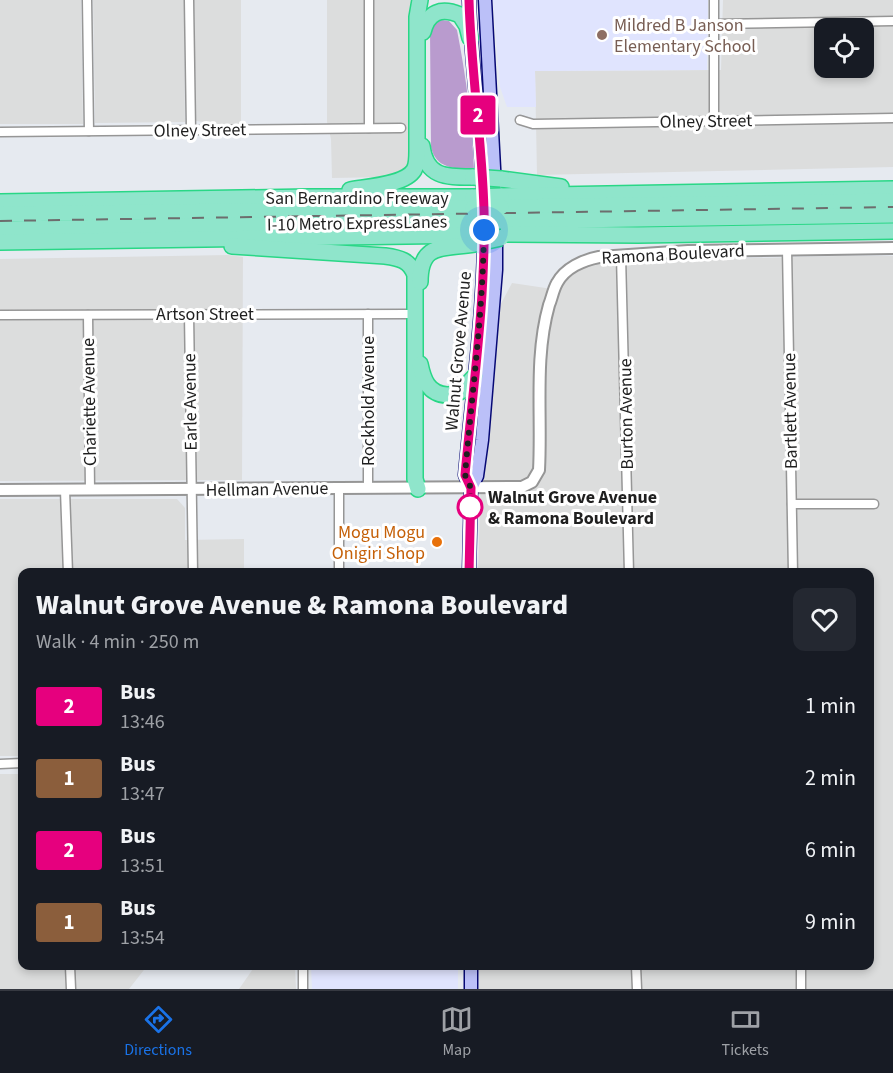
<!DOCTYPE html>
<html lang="en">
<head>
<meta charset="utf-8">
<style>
	:root { --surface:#171b24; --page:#242831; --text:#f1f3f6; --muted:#9ea1a6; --line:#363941; --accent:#1a73e8 }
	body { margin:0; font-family:"Source Sans 3",sans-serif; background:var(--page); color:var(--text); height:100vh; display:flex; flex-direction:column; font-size:22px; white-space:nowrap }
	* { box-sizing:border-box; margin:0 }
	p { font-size:20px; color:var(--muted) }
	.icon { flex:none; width:33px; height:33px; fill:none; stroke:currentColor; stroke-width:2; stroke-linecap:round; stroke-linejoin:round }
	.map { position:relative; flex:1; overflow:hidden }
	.panel { position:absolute; left:18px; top:568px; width:856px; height:402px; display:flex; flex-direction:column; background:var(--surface); border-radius:12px; box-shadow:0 3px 9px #0003 }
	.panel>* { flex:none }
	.badge { padding:0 12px; border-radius:4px; font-size:21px; line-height:39px }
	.buttons { position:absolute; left:814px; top:18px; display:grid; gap:12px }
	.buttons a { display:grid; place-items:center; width:60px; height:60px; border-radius:12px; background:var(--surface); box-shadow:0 3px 9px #0003; font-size:30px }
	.you { position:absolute; width:30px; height:30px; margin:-15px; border:4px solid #fff; border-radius:50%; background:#1a73e8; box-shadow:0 0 0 9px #1a73e833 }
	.map>.badge { position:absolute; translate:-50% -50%; box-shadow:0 0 0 3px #fff }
	.round { display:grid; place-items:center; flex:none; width:63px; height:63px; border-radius:12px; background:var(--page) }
	.overview { display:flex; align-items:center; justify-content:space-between; height:102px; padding:0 18px }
	h1 { font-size:28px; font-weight:800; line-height:45px }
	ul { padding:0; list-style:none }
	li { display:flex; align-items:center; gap:18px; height:72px; padding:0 18px }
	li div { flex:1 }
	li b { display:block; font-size:22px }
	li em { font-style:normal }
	li .badge { min-width:66px; font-weight:700; text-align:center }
	.menu { display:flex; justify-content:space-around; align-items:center; height:84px; border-top:2px solid var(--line); background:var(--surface); font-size:16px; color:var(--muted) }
	.menu a { display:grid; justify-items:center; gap:3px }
	.menu .selected { color:var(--accent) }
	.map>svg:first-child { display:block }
	.residential { fill:#dcdddd; fill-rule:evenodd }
	.education { fill:#e0e4fe }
	.forest { fill:#b99bce }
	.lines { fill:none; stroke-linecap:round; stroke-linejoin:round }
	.minor-casing { stroke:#969696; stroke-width:11 }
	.tertiary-casing { stroke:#969696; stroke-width:14 }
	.secondary-casing { stroke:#070975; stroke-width:15 }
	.motorway-casing { stroke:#29d786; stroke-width:18 }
	.minor { stroke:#fff; stroke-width:8 }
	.tertiary { stroke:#fff; stroke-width:10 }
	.secondary { stroke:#bbc0f8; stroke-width:12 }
	.motorway { stroke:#8fe5cb; stroke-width:15 }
	.rail { stroke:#6d6d6d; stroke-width:2; stroke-dasharray:12 12; stroke-linecap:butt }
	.motorway-bridge-casing { stroke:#29d786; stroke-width:18; stroke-linecap:butt }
	.motorway-bridge { stroke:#8fe5cb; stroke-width:15 }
	.line-casing { stroke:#fff; stroke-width:14 }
	.line { stroke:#e6007e; stroke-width:9 }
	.walk { stroke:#1f1f1f; stroke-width:6; stroke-dasharray:0 10.8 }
	.education-dot { fill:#8d6e63; stroke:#fff; stroke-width:2 }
	.stop-dot { fill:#fff; stroke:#e6007e; stroke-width:3 }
	.food-dot { fill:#e8710a; stroke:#fff; stroke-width:2 }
	.labels { text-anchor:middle; stroke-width:6; stroke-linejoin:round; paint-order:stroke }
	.education-label { font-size:18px; fill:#785e54; stroke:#fff; text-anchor:start }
	.street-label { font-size:18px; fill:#1f1f1f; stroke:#fff }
	.stop-label { font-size:18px; font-weight:bold; fill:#1f1f1f; stroke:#fff; text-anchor:start }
	.food-label { font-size:18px; fill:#c56008; stroke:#fff; text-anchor:end }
</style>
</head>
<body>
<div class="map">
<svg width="893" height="989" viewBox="0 0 893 989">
	<rect width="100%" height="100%" fill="#e6eaf0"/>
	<g class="residential">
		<path d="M0,0H81L83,124H0Z"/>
		<path d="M93,0H184L185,122L95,123Z"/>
		<path d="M194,0H241V127L196,121Z"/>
		<path d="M327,0H414L413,160L409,165L399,174L389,177L332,178L331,139L327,122Z"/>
		<path d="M723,0H893V167L537,175L535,71L721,70ZM825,28H864V68H825Z"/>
		<path d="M228,255L243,257L242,480L0,481V259Z"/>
		<path d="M838,256H893V989H479V966H870V573H478L481,474L495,315L512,283L559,290L564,281L576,270L595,262Z"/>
		<path d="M0,499H177L185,508V540L244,539V573H22V756H0Z"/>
		<path d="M0,774H22V966H147L129,989H0Z"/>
		<path d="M255,966H295L296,989H239Z"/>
	</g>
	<g class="education">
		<path d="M493,0H708L707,70L535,71L536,107H507L500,87Z"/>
		<path d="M311,966H458V989H312Z"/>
	</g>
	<path class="forest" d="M442,20L449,21L457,30C466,76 472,122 474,170C454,168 436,169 431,147L430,31C432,24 434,21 442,20Z"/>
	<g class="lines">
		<defs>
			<g id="minor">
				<path d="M87,0L89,131"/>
				<path d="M189,0L191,130"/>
				<path d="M714,0V121"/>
				<path d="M713,24L893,21"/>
				<path d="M520,120L533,124L893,118"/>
				<path d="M369,128V0"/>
				<path d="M0,132L401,128"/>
				<path d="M787,249L793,573"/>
				<path d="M621,256L629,573"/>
				<path d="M189,314L193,573"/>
				<path d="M368,314V488"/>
				<path d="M0,315L409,314"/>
				<path d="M88,315L90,490"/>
				<path d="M339,488V573"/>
				<path d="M65,490L68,573"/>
				<path d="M792,504H874"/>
				<path d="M0,764L22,763"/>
				<path d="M70,966L71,989"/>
				<path d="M303,966V989"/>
				<path d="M636,966L637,989"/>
				<path d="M801,966V989"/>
			</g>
			<path id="tertiary" d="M0,490L522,487L532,482L539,470C542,415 534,358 549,305C552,298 553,290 557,283C565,268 583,260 599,257L688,251L893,248"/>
			<g id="secondary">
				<path d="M485,0L496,205"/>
				<path d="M471,488L477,476L482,440L496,270V231"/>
				<path d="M469,573L471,488L465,475C473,386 486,299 484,210C483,140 471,70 469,0"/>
				<path d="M471,966V989"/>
			</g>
			<g id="motorway">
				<path d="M423,32C428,12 441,7 460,15L467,26L470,38"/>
				<path d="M422,146C426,178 447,177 473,177"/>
				<path d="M501,179L561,187"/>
				<path d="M350,190C366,187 405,185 414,170C417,165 417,158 417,151V17L420,0"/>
				<path d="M501,196L893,189"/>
				<path d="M0,202L309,197H473"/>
				<path d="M501,207L893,201"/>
				<path d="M0,214L473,208"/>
				<path d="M501,221L893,215"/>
				<path d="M0,229L474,221"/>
				<path d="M501,234L638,235L893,231"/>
				<path d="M0,242L474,235"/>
				<path d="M232,246L385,256C399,258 410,260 415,275V479L418,489"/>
				<path d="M420,282C420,242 443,249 474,244"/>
				<path d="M420,364C423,379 428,394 447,395C452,395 457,394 461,391C466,387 470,381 475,376"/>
			</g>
		</defs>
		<use href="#minor" class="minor-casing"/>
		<use href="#tertiary" class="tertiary-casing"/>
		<use href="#secondary" class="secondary-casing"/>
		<use href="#motorway" class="motorway-casing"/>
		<use href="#minor" class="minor"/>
		<use href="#tertiary" class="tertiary"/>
		<use href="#secondary" class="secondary"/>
		<use href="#motorway" class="motorway"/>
		<path class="rail" d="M0,221L893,207"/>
		<defs>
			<g id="motorway-bridge">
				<path d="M473,177L501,179"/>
				<path d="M473,197L501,196"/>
				<path d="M473,208L501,207"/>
				<path d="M474,221H501"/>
				<path d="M474,244L501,238"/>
			</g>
		</defs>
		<use href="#motorway-bridge" class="motorway-bridge-casing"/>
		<use href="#motorway-bridge" class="motorway-bridge"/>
	</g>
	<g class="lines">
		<defs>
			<path id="line" d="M469,573L471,488L465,475C473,387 486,298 484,210C482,140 471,70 469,0"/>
		</defs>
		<use href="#line" class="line-casing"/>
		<use href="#line" class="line"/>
		<path class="walk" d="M470,507L471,488L465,475C472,393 483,312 484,230"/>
	</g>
	<circle class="education-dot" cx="602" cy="35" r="6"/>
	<circle class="stop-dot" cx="470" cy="507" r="12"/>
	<circle class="food-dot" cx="437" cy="542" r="6"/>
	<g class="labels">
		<g class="education-label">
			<text x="614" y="31">Mildred B Janson<tspan x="614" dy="21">Elementary School</tspan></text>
		</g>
		<g class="street-label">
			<text transform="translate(706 121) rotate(-1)" y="6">Olney Street</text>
			<text transform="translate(200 130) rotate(-1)" y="6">Olney Street</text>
			<text x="357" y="204">San Bernardino Freeway</text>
			<text transform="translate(357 223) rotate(-1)" y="6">I-10 Metro ExpressLanes</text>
			<text transform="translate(673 254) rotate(-3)" y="6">Ramona Boulevard</text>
			<text x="205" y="320">Artson Street</text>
			<text transform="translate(458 351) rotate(-85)" y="6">Walnut Grove Avenue</text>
			<text transform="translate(368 401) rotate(-90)" y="6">Rockhold Avenue</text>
			<text transform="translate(89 402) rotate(-91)" y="6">Chariette Avenue</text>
			<text transform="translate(190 402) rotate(-91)" y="6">Earle Avenue</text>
			<text transform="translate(790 411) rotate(-91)" y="6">Bartlett Avenue</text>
			<text transform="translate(626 414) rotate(-91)" y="6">Burton Avenue</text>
			<text transform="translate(267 489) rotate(-1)" y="6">Hellman Avenue</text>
		</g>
		<g class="stop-label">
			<text x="488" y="503">Walnut Grove Avenue<tspan x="488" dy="21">&amp; Ramona Boulevard</tspan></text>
		</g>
		<g class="food-label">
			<text x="425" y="538">Mogu Mogu<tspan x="425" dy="21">Onigiri Shop</tspan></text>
		</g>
	</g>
</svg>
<div class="buttons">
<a><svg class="icon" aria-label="locate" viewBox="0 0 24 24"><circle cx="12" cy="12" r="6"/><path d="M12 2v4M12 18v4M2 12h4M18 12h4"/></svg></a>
</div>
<div class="you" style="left:484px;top:230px"></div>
<b class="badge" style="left:478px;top:115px;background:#e6007e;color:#fff">2</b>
<section class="panel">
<div class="overview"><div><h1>Walnut Grove Avenue &amp; Ramona Boulevard</h1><p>Walk · 4 min · 250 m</p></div><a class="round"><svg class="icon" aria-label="heart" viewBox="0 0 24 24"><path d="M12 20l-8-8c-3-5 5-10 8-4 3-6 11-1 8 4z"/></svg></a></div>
<ul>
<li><span class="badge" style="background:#e6007e;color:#fff">2</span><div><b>Bus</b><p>13:46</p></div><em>1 min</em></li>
<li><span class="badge" style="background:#8b5e3c;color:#fff">1</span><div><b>Bus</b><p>13:47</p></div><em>2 min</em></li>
<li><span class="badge" style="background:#e6007e;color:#fff">2</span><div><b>Bus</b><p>13:51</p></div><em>6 min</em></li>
<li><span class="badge" style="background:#8b5e3c;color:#fff">1</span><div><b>Bus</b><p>13:54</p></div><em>9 min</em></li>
</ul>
</section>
</div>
<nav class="menu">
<a class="selected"><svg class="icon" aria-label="directions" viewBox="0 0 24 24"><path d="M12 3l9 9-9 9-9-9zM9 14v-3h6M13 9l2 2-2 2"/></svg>Directions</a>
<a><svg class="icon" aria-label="map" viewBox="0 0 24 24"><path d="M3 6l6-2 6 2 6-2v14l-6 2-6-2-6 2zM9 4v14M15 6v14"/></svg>Map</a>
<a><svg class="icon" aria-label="tickets" viewBox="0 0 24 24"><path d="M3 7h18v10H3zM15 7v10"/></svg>Tickets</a>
</nav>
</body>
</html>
